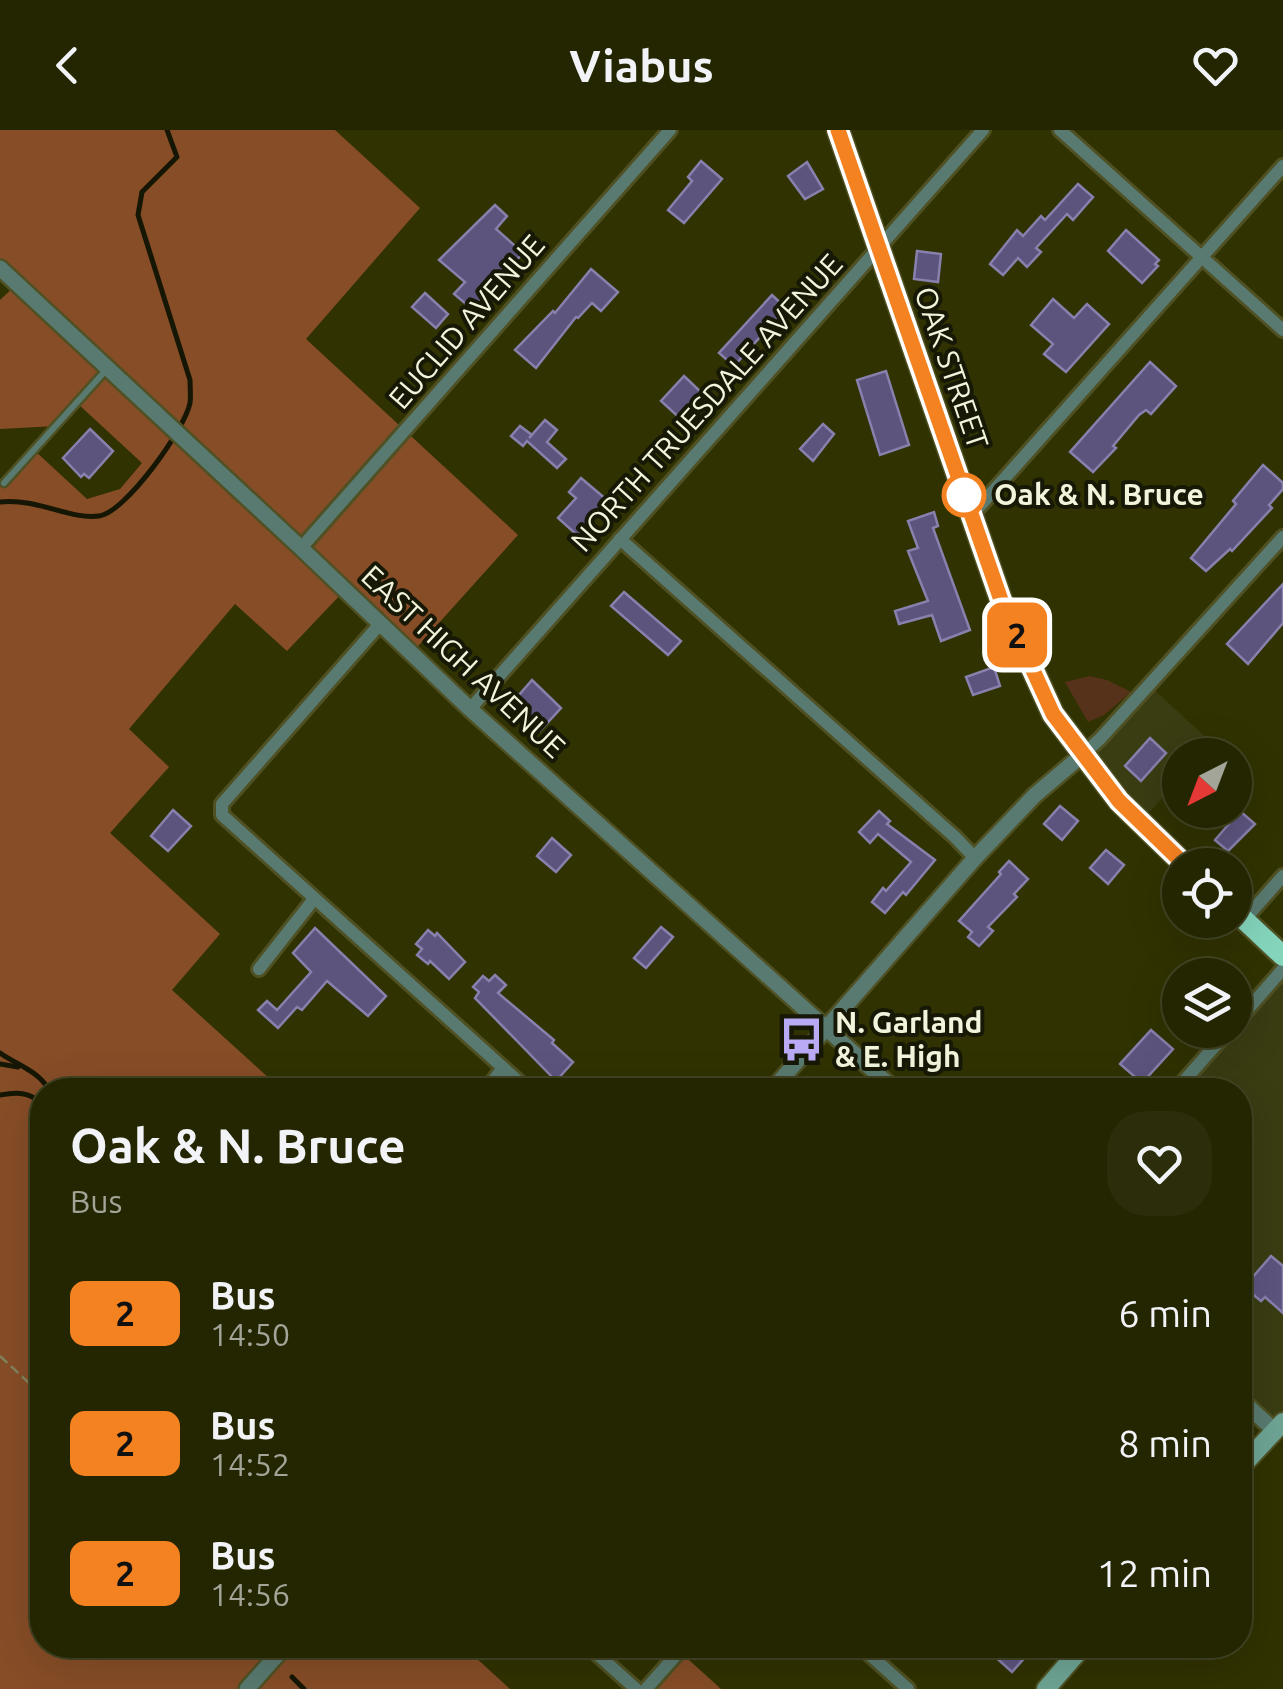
<!DOCTYPE html>
<html lang="en">
<head>
<meta charset="utf-8">
<style>
	:root { --surface:#242601; --page:#2c2e0b; --text:#f1f3f6; --muted:#a3a599; --line:#414323 }
	body { margin:0; font-family:Ubuntu,sans-serif; background:var(--page); color:var(--text); height:100vh; display:flex; flex-direction:column; font-size:38px; white-space:nowrap }
	* { box-sizing:border-box; margin:0 }
	p { font-size:32px; color:var(--muted) }
	.icon { flex:none; width:55px; height:55px; fill:none; stroke:currentColor; stroke-width:2; stroke-linecap:round; stroke-linejoin:round }
	.map { position:relative; flex:1; overflow:hidden }
	.panel { position:absolute; left:30px; top:948px; width:1222px; height:580px; display:flex; flex-direction:column; background:var(--surface); border-radius:40px; box-shadow:0 10px 40px #0002,0 0 0 2px var(--line) }
	.panel>* { flex:none }
	.badge { padding:0 20px; border-radius:15px; font-size:35px; line-height:65px }
	.needle { width:65px; rotate:222deg }
	.tools { position:absolute; left:1162px; top:608px; display:grid; gap:20px }
	.tools a { display:grid; place-items:center; width:90px; height:90px; border-radius:50%; background:var(--surface); box-shadow:0 10px 40px #0002,0 0 0 2px var(--line); font-size:50px }
	.map>.badge { position:absolute; translate:-50% -50%; box-shadow:0 0 0 5px #fff }
	.round { display:grid; place-items:center; flex:none; width:105px; height:105px; border-radius:40px; background:var(--page) }
	.head { display:flex; align-items:center; justify-content:space-between; height:170px; padding:0 40px }
	h1 { font-size:48px; font-weight:700; line-height:75px }
	ul { padding:0; list-style:none }
	li { display:flex; align-items:center; gap:30px; height:130px; padding:0 40px }
	li div { flex:1 }
	li b { display:block; font-size:38px }
	li em { font-style:normal }
	li .badge { min-width:110px; font-weight:700; text-align:center }
	header { display:flex; justify-content:space-between; align-items:center; height:130px; padding:0 40px; background:var(--surface); font-size:45px; font-weight:700 }
	.map>svg:first-child { display:block }
	.built { fill:#3a3d12 }
	.green { fill:#56321a }
	.forest { fill:#864d27 }
	.lines { fill:none; stroke-linecap:round; stroke-linejoin:round }
	.stream { stroke:#151603; stroke-width:5 }
	.building { fill:#5d547e; stroke:#8880ad; stroke-width:2.5 }
	.service-casing { stroke:#4f5124; stroke-width:11 }
	.minor-casing { stroke:#4f5124; stroke-width:18 }
	.tertiary-casing { stroke:#4f5124; stroke-width:20 }
	.secondary-casing { stroke:#4f5124; stroke-width:22 }
	.trunk-casing { stroke:#4f5124; stroke-width:25 }
	.path { stroke:#80835c; stroke-width:2.5; stroke-dasharray:10 5; stroke-linecap:butt }
	.service { stroke:#597a70; stroke-width:6 }
	.minor { stroke:#597a70; stroke-width:12 }
	.tertiary { stroke:#597a70; stroke-width:15 }
	.secondary { stroke:#6ea494; stroke-width:18 }
	.trunk { stroke:#84d4bc; stroke-width:20 }
	.line-casing { stroke:#fff; stroke-width:22 }
	.line { stroke:#f58220; stroke-width:15 }
	.stop-dot { fill:#fff; stroke:#f58220; stroke-width:5 }
	.labels { text-anchor:middle; stroke-width:8; stroke-linejoin:round; paint-order:stroke }
	.street-label { font-size:30px; fill:#f2f5dc; stroke:#171906 }
	.stop-label { font-size:30px; font-weight:bold; fill:#f2f5dc; stroke:#171906; text-anchor:start }
	.poi-label { font-size:30px; font-weight:bold; fill:#f2f5dc; stroke:#171906; text-anchor:start }
</style>
</head>
<body>
<header><svg class="icon" aria-label="back" viewBox="0 0 24 24"><path d="M15 5l-7 7 7 7"/></svg>Viabus<svg class="icon" aria-label="heart" viewBox="0 0 24 24"><path d="M12 20l-8-8c-3-5 5-10 8-4 3-6 11-1 8 4z"/></svg></header>
<div class="map">
<svg width="1283" height="1559" viewBox="0 0 1283 1559">
	<rect width="100%" height="100%" fill="#303201"/>
	<g class="built">
		<path d="M1149,555L1212,613L1201,625H1180V648L1140,693L1081,626Z"/>
		<path d="M1283,839V1292L1275,1301L1240,1269V960H1176Z"/>
	</g>
	<path class="green" d="M1090,546L1107,550L1131,562L1104,585L1088,592L1065,552Z"/>
	<g class="forest">
		<path d="M0,0H335L420,78L306,209L518,405L411,524L345,460L287,521L235,474L129,599L169,637L110,703L220,804L172,860L282,960H42V1515H462L510,1559H0V354L34,320L87,369L120,359L142,333L77,273L56,296L0,299V170L17,154L0,138Z"/>
		<path d="M679,1521L721,1559H646Z"/>
	</g>
	<g class="lines">
		<g class="stream">
			<path d="M0,372C38,368 70,390 99,386C125,383 185,299 190,273C191,266 190,257 190,250L138,85L142,62L177,27L167,0"/>
			<path d="M0,923C17,935 39,941 49,960"/>
			<path d="M0,934L18,937"/>
			<path d="M0,965C18,962 28,962 42,973"/>
			<path d="M292,1547L304,1559"/>
		</g>
	</g>
	<g class="building">
		<path d="M701,31L722,49L684,93L668,80L692,51L688,47Z"/>
		<path d="M807,32L823,59L805,69L788,46Z"/>
		<path d="M1078,54L1093,67L1073,90L1067,84L1036,118L1041,122L1027,137L1018,128L1003,145L990,134L1017,100L1023,106L1041,86L1045,90Z"/>
		<path d="M495,75L507,86L496,99L523,123L472,179L454,164L465,152L439,130Z"/>
		<path d="M1126,100L1159,130L1155,134L1158,136L1142,153L1108,121Z"/>
		<path d="M917,121L941,124L938,152L914,149Z"/>
		<path d="M591,139L618,162L601,181L592,173L578,188L576,187L536,238L515,220L553,181L555,183Z"/>
		<path d="M425,163L448,184L436,198L412,177Z"/>
		<path d="M772,165L786,178L734,236L719,223Z"/>
		<path d="M1053,169L1074,188L1087,174L1109,194L1066,242L1044,224L1053,214L1031,195Z"/>
		<path d="M1150,232L1176,256L1151,284L1146,280L1139,285L1113,316L1116,318L1093,342L1070,322Z"/>
		<path d="M886,241L909,315L880,325L857,250Z"/>
		<path d="M684,246L703,264L690,279L694,282L684,292L661,271Z"/>
		<path d="M545,290L557,300L547,312L566,329L557,338L527,311L523,316L511,306L520,296L532,305L529,308Z"/>
		<path d="M823,294L834,304L813,331L800,319Z"/>
		<path d="M90,299L113,321L89,348L84,344L81,347L63,328Z"/>
		<path d="M1263,335L1283,353V359L1269,375L1272,378L1232,421L1230,419L1206,441L1191,428L1236,374L1233,371Z"/>
		<path d="M581,348L607,370L578,406L558,388L576,368L569,362Z"/>
		<path d="M934,382L938,396L933,398L970,500L941,511L932,485L899,494L895,481L928,471L908,421L918,418L908,391Z"/>
		<path d="M1283,454V493L1248,534L1227,514Z"/>
		<path d="M624,462L681,511L668,525L611,476Z"/>
		<path d="M994,537L1000,556L973,565L966,547Z"/>
		<path d="M532,550L561,578L540,601L512,573Z"/>
		<path d="M1150,608L1166,623L1141,651L1125,636Z"/>
		<path d="M1060,676L1078,691L1062,710L1044,694Z"/>
		<path d="M173,680L191,696L168,721L151,706Z"/>
		<path d="M879,681L890,691L887,694L935,730L906,765L903,762L885,783L872,772L883,758L886,761L911,732L878,704L870,713L859,702Z"/>
		<path d="M1240,681L1255,694L1228,721L1215,710Z"/>
		<path d="M552,708L571,725L556,742L537,726Z"/>
		<path d="M1106,720L1124,735L1108,754L1090,738Z"/>
		<path d="M1009,731L1028,749L1014,764L1017,767L988,797L993,801L979,816L968,807L972,802L959,791L1001,744L999,742Z"/>
		<path d="M661,797L673,807L646,838L634,828Z"/>
		<path d="M315,798L386,866L368,886L327,851L302,880L297,877L278,898L258,880L267,871L277,880L311,842L293,823Z"/>
		<path d="M428,800L435,806L437,803L465,832L449,849L430,831L428,834L417,825L422,819L416,814Z"/>
		<path d="M495,845L506,855L498,863L554,910L552,913L573,932L556,951L475,868L479,862L473,857L483,846L489,851Z"/>
		<path d="M1151,900L1173,919L1142,953L1120,934Z"/>
		<path d="M1271,1126L1283,1136V1183L1265,1167L1261,1171L1244,1157Z"/>
		<path d="M982,1515H1036L1012,1542Z"/>
	</g>
	<g class="lines">
		<defs>
			<path id="service" d="M4,353L107,239"/>
			<g id="minor">
				<path d="M1060,0L1283,200"/>
				<path d="M971,386L1283,36"/>
				<path d="M620,409L955,707L975,728"/>
				<path d="M301,418L670,0"/>
				<path d="M380,494L222,674V685L528,960"/>
				<path d="M470,579L983,0"/>
				<path d="M1081,626L1100,609L1283,407"/>
				<path d="M1244,790L1283,746"/>
				<path d="M259,839L314,769"/>
				<path d="M1235,894L1283,839"/>
				<path d="M486,960L503,938"/>
				<path d="M1176,960L1229,900"/>
				<path d="M587,1515L636,1559"/>
				<path d="M859,1515L908,1559"/>
				<path d="M646,1559L685,1515"/>
			</g>
			<g id="tertiary">
				<path d="M0,138L301,418L470,579L895,960"/>
				<path d="M772,960L975,728L1035,665L1081,626"/>
				<path d="M1240,1269L1275,1301"/>
				<path d="M247,1559L286,1515"/>
			</g>
			<g id="secondary">
				<path d="M1240,1338L1283,1292"/>
				<path d="M1046,1559L1084,1515"/>
			</g>
			<g id="trunk">
				<path d="M838,0L1001,470L1053,584L1119,671L1185,735"/>
				<path d="M1235,781L1283,826"/>
			</g>
		</defs>
		<use href="#service" class="service-casing"/>
		<use href="#minor" class="minor-casing"/>
		<use href="#tertiary" class="tertiary-casing"/>
		<use href="#secondary" class="secondary-casing"/>
		<use href="#trunk" class="trunk-casing"/>
		<path class="path" d="M0,1226L42,1265"/>
		<use href="#service" class="service"/>
		<use href="#minor" class="minor"/>
		<use href="#tertiary" class="tertiary"/>
		<use href="#secondary" class="secondary"/>
		<use href="#trunk" class="trunk"/>
	</g>
	<g class="lines">
		<defs>
			<path id="line" d="M838,0L1001,470L1053,584L1119,671L1185,735"/>
		</defs>
		<use href="#line" class="line-casing"/>
		<use href="#line" class="line"/>
	</g>
	<defs>
		<symbol id="bus-bare" viewBox="-9 -9 18 18"><path d="M-5-6H5V4H4V6H2V4H-2V6H-4V4H-5ZM-3.5-4V0h7V-4ZM-3.5 1.2v1.5H-2V1.2ZM2 1.2v1.5H3.5V1.2Z" fill="#baaaf6" stroke="#171906" stroke-width="2.5" paint-order="stroke"/></symbol>
	</defs>
	<g fill-rule="evenodd">
		<use href="#bus-bare" x="770" y="878" width="63" height="63"/>
	</g>
	<circle class="stop-dot" cx="964" cy="365" r="20"/>
	<g class="labels">
		<g class="street-label">
			<text transform="translate(467 192) rotate(-49)" y="10">EUCLID AVENUE</text>
			<text transform="translate(951 238) rotate(71)" y="10">OAK STREET</text>
			<text transform="translate(707 273) rotate(-48)" y="10">NORTH TRUESDALE AVENUE</text>
			<text transform="translate(463 532) rotate(43)" y="10">EAST HIGH AVENUE</text>
		</g>
		<g class="stop-label">
			<text x="994" y="375">Oak &amp; N. Bruce</text>
		</g>
		<g class="poi-label">
			<text x="835" y="903">N. Garland<tspan x="835" dy="34">&amp; E. High</tspan></text>
		</g>
	</g>
</svg>
<div class="tools">
<a><svg class="needle" viewBox="-14 -14 28 28"><path d="M0-13l5 13h-10z" fill="#e53935"/><path d="M0 13l5-13h-10z" fill="#a3a599"/></svg></a>
<a><svg class="icon" aria-label="locate" viewBox="0 0 24 24"><circle cx="12" cy="12" r="6"/><path d="M12 2v4M12 18v4M2 12h4M18 12h4"/></svg></a>
<a><svg class="icon" aria-label="layers" viewBox="0 0 24 24"><path d="M12 4l9 5-9 5-9-5zM3 14l9 5 9-5"/></svg></a>
</div>
<b class="badge" style="left:1017px;top:505px;background:#f58220;color:#111">2</b>
<section class="panel">
<div class="head"><div><h1>Oak &amp; N. Bruce</h1><p>Bus</p></div><a class="round"><svg class="icon" aria-label="heart" viewBox="0 0 24 24"><path d="M12 20l-8-8c-3-5 5-10 8-4 3-6 11-1 8 4z"/></svg></a></div>
<ul>
<li><span class="badge" style="background:#f58220;color:#111">2</span><div><b>Bus</b><p>14:50</p></div><em>6 min</em></li>
<li><span class="badge" style="background:#f58220;color:#111">2</span><div><b>Bus</b><p>14:52</p></div><em>8 min</em></li>
<li><span class="badge" style="background:#f58220;color:#111">2</span><div><b>Bus</b><p>14:56</p></div><em>12 min</em></li>
</ul>
</section>
</div>
</body>
</html>
